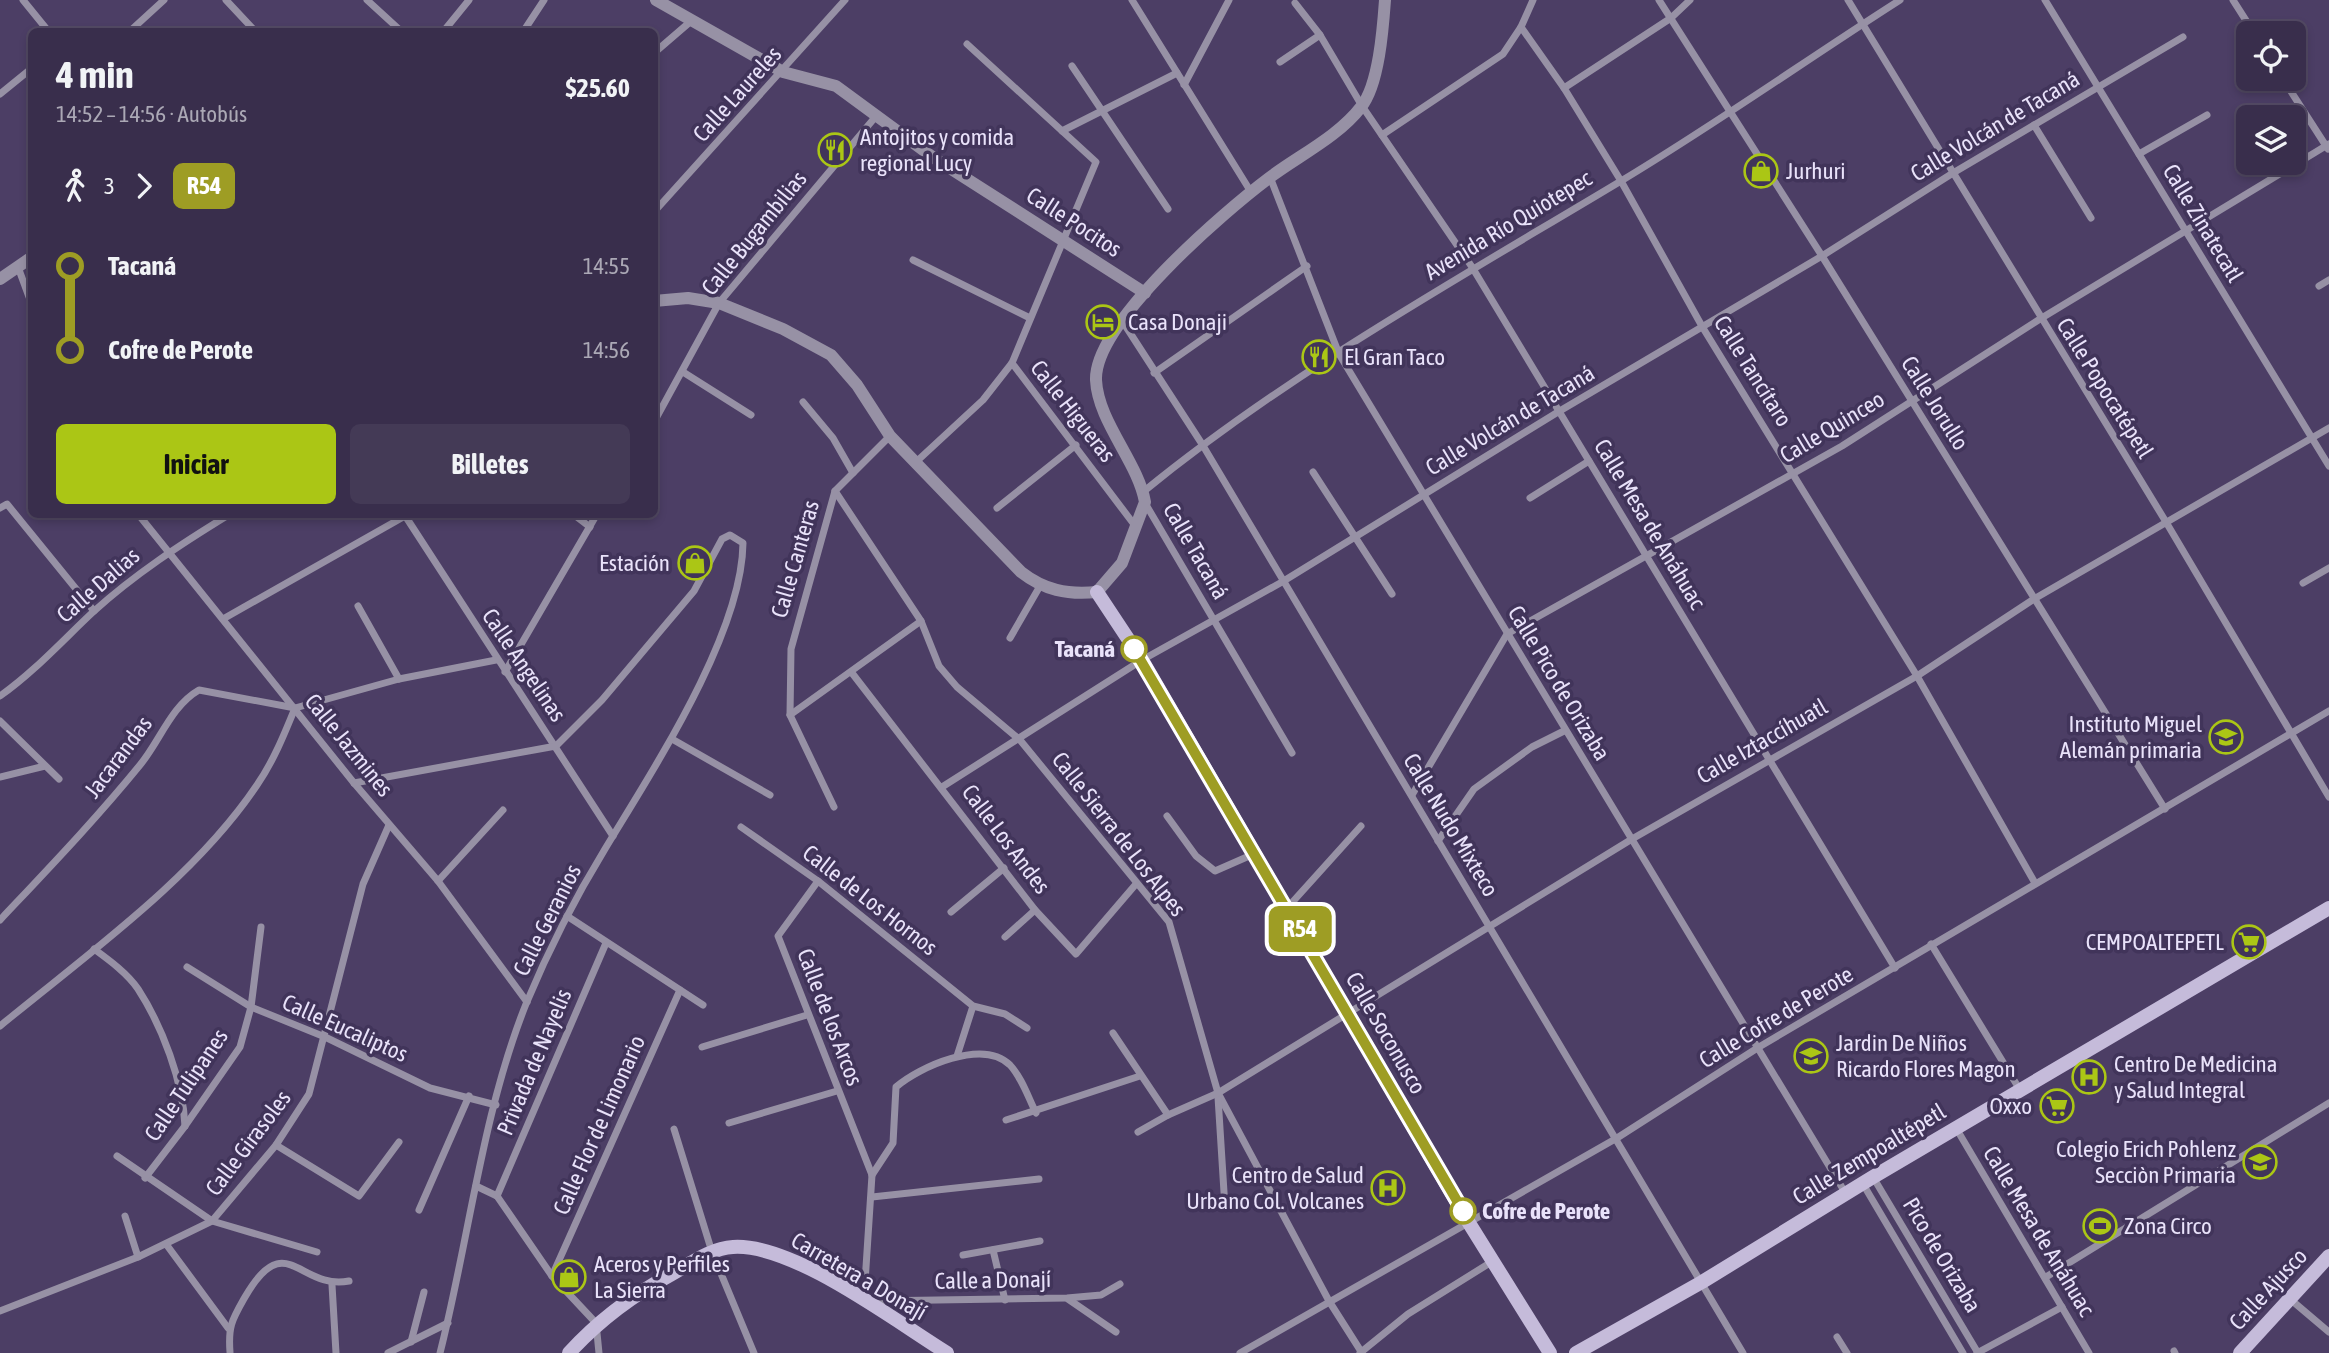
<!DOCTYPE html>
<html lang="es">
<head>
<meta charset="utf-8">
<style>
	:root { --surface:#392e4c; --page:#443a56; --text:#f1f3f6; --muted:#aba8b5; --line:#534a64; --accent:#abc615 }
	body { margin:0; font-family:"Asap Condensed",sans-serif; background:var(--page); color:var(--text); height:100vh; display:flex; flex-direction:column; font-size:26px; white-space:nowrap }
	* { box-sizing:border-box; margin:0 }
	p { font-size:23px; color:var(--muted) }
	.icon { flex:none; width:38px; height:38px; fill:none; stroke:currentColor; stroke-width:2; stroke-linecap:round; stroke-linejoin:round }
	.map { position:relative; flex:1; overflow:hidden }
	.details { position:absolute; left:28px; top:28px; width:630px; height:490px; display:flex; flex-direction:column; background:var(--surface); border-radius:10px; box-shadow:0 4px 10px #0003,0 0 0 2px var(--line) }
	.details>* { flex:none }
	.badge { padding:0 14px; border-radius:10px; font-size:24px; line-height:46px }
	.tools { position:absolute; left:2236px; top:21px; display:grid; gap:14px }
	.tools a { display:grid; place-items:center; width:70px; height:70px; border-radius:10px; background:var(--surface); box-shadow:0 4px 10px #0003,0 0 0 2px var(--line); font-size:35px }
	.map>.badge { position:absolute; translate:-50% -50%; box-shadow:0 0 0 4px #fff }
	.legs { display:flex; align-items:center; gap:10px; height:77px; padding:0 28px; font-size:23px }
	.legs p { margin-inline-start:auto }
	.head { display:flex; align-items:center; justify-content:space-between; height:119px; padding:0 28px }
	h1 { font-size:38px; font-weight:700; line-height:52px }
	.action { display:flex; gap:14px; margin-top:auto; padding:14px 28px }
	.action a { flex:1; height:80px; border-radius:10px; background:var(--accent); color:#111; font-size:28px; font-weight:700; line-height:80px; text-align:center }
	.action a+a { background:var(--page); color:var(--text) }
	ul { padding:0 28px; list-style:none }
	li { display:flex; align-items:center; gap:24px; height:84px; font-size:26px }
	li i { display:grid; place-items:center; width:10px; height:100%; margin:0 9px; background:currentColor }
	li i::after { content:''; width:18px; height:18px; margin:-9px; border:5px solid; border-radius:50%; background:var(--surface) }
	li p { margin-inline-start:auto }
	li:first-child i { background:linear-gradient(#0000 50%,currentColor 0) }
	li:last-child i { background:linear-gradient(currentColor 50%,#0000 0) }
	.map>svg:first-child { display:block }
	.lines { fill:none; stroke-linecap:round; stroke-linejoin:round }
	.minor { stroke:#9791a5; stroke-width:7 }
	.tertiary { stroke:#9791a5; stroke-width:12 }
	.secondary { stroke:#c5bbda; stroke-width:14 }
	.line-1-casing { stroke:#fff; stroke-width:16 }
	.line-1 { stroke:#9e9d24; stroke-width:10 }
	.stop-1-dot { fill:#fff; stroke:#9e9d24; stroke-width:3.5 }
	.labels { text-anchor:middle; stroke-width:7; stroke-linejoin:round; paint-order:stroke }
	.street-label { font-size:23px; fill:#e9e2fa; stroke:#41345a }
	.poi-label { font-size:23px; fill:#e9e2fa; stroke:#41345a; text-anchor:start }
	.stop-label { font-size:23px; font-weight:bold; fill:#e9e2fa; stroke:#41345a; text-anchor:end }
</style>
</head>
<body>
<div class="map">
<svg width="2329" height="1353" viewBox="0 0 2329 1353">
	<rect width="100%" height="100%" fill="#4c3e65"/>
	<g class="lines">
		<g class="minor">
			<path d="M23,0L49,32"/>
			<path d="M226,0L256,32"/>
			<path d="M367,0L402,32"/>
			<path d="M1132,0L1251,192"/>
			<path d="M1659,0L1822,256L2165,809"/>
			<path d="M1848,0L2166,522L2329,797"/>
			<path d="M2045,0L2329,466"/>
			<path d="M2233,0L2254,33"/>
			<path d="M1295,3L1320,35L1362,106L1472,267L1895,968"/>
			<path d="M1521,27L1564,88L1621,181L1703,328L1917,676L2035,883"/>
			<path d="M129,32L164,0"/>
			<path d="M443,32L469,0"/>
			<path d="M523,32L544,0"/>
			<path d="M654,53L690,22"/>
			<path d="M1280,62L1320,35"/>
			<path d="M1072,66L1168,209"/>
			<path d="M2283,79L2328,149"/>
			<path d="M1184,85L1229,0"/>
			<path d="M1564,88L1671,18L1690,0"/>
			<path d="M0,94L32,68"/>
			<path d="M2034,125L2091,218"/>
			<path d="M1062,131L1177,73"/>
			<path d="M1382,135L1503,54L1521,27L1533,0"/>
			<path d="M2139,154L2207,115"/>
			<path d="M1270,177L1339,354L1846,1194"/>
			<path d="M654,212L845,0"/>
			<path d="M913,260L1030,318"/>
			<path d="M18,267L32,305"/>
			<path d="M2319,286L2329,280"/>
			<path d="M1121,319L1202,444L1743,1353"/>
			<path d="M1012,363L1136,527"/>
			<path d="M683,372L751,415"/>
			<path d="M1154,373L1307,266"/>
			<path d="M803,402L833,438L853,473"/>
			<path d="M654,422L719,303L877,115"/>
			<path d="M916,462L983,400L1012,363L1096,162L967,44"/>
			<path d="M1313,472L1392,594"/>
			<path d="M835,491L921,621L939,666L957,687L1020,740L1169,922L1218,1093L1329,1301L1362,1353"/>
			<path d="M1143,492C1290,372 1458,279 1621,181C1716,124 1806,60 1900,0"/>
			<path d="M1530,498L1589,461"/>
			<path d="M1145,503L1292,753"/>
			<path d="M0,508L7,504L94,611"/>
			<path d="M997,508L1076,445"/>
			<path d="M138,514L354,783L438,881L527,1002"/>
			<path d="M404,514L613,836"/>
			<path d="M573,514L590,527"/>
			<path d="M2303,583L2329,568"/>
			<path d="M358,606L399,679"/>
			<path d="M223,619L405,516"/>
			<path d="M1010,638L1040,586"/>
			<path d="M505,672L597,514"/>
			<path d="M852,673L1035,910L1076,954L1136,884"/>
			<path d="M0,696C34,672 62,641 93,612C135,574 181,544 230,514"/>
			<path d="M790,715L921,621"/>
			<path d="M0,721L59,779"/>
			<path d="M672,739L770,795"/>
			<path d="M0,777L45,766"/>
			<path d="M354,783L556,746L602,700L694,591L722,539L730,535L743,543C742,635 652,771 605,849C575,898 548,951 526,1004C482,1114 469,1239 440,1353"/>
			<path d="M942,787L1142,660L1282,582L1558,412L1822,256L1953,173L2183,37"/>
			<path d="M1412,795L1507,634L1842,446L2040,319L2329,144"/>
			<path d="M834,807L790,715L791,649L835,491L890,436"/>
			<path d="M1167,816L1196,856L1215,871L1256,853"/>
			<path d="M741,827L818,881L973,1006L1005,1014L1027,1028"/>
			<path d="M1438,841L1474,789L1532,747L1564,731"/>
			<path d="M438,881L503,810"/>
			<path d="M818,881L778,936L872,1175L864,1298"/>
			<path d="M1288,907L1361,826"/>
			<path d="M951,912L1004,868"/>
			<path d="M567,916L703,1005"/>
			<path d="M0,920C48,869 96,819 140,765C160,741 171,706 199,690L295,708L399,679L496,660"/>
			<path d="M1005,937L1035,910"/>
			<path d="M1931,944L2020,1090"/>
			<path d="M94,949C109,960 127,973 138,989C162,1026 183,1081 185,1126"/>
			<path d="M187,967L251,1007L325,1037L430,1088L496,1105"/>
			<path d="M0,1026C86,955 194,879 257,785C273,762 284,735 295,708"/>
			<path d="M1113,1033L1168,1115"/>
			<path d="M702,1047L807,1015"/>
			<path d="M957,1056L973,1006"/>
			<path d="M1218,1097L1225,1208"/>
			<path d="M1006,1120L1140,1076"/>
			<path d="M729,1123L837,1091"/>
			<path d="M1956,1128L2089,1353"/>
			<path d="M674,1129L712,1252L754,1353"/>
			<path d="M1138,1132L1168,1115L1218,1093L1632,839L1917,676L2034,599L2329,428"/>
			<path d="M276,1145L359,1196L399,1142"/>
			<path d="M117,1156L212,1221L317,1252"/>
			<path d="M872,1175L893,1143L896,1087C919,1067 983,1038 1010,1065C1022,1078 1028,1097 1036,1113"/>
			<path d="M1873,1177L1978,1353"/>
			<path d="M145,1178L185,1126L240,1047L251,1007L261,927"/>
			<path d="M1863,1184L1963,1353"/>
			<path d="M476,1186L497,1196L552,1276L596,1323L599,1353"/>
			<path d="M497,1196L606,943"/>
			<path d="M872,1197L1039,1179"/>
			<path d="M419,1210L469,1096"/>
			<path d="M125,1216L138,1257"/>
			<path d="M166,1244L228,1328"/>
			<path d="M993,1250L1005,1300"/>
			<path d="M963,1255L1040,1241"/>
			<path d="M552,1276L680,990"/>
			<path d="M2046,1277L2329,1103"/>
			<path d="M332,1285L336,1353"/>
			<path d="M1068,1299L1116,1332"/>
			<path d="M2290,1299L2329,1332"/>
			<path d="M872,1301L1067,1298L1101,1295L1120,1284"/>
			<path d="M0,1311L138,1257L212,1221L276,1145L309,1094L363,884L389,825"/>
			<path d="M1837,1337L1847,1353"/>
			<path d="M411,1342L424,1292"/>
			<path d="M2174,1351L2175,1353"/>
			<path d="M230,1352C228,1326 232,1320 245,1297C286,1226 300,1291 349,1281"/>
			<path d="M388,1353L448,1323"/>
			<path d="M1240,1353L1617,1138L1759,1047L2329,711"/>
			<path d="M1360,1353L1408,1314L1493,1261"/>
			<path d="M1977,1353L2062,1307"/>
		</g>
		<g class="tertiary">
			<path d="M656,0L783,72L836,86L934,158L1145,293"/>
			<path d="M0,279L32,257"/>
			<path d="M654,301L688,298L719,303L783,329L831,355L857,385L890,436L1021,572C1044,590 1067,595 1097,592L1122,563L1145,502C1138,462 1098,422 1096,380C1094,323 1225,211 1269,178C1298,156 1338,137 1361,107C1379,85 1383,28 1385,0"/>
		</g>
		<g class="secondary">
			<path d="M1097,592L1142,660L1469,1223L1550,1353"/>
			<path d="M569,1353C599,1320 631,1296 670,1275C690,1264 711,1248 733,1247C793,1243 895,1321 947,1353"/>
			<path d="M1576,1353L1702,1282L1873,1177L2329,908"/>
			<path d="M2240,1353L2329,1256"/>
		</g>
	</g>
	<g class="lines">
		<defs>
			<path id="line-1" d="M1134,649L1463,1211"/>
		</defs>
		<use href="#line-1" class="line-1-casing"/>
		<use href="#line-1" class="line-1"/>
	</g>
	<defs>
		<symbol id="restaurant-ring" viewBox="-11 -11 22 22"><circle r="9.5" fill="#41345a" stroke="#abc615" stroke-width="1.5"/><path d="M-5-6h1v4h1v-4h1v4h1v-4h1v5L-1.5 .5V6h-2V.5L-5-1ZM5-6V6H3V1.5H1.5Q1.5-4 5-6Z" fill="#abc615"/></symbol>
		<symbol id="shop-ring" viewBox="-11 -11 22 22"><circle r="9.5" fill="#41345a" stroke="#abc615" stroke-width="1.5"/><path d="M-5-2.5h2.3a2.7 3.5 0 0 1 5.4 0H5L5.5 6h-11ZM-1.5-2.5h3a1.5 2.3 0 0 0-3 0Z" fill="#abc615"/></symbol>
		<symbol id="hotel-ring" viewBox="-11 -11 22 22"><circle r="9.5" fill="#41345a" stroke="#abc615" stroke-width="1.5"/><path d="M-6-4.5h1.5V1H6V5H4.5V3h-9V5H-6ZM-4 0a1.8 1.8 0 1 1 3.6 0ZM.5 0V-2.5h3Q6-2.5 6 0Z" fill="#abc615"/></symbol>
		<symbol id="school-ring" viewBox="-11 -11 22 22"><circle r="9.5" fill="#41345a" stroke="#abc615" stroke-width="1.5"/><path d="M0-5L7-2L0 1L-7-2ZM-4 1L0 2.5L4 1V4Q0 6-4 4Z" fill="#abc615"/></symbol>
		<symbol id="supermarket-ring" viewBox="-11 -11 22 22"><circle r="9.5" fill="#41345a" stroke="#abc615" stroke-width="1.5"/><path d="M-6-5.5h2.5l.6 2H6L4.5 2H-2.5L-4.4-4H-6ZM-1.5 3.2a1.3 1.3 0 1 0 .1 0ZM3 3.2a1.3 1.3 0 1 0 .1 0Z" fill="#abc615"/></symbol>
		<symbol id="hospital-ring" viewBox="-11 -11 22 22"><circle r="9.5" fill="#41345a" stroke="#abc615" stroke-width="1.5"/><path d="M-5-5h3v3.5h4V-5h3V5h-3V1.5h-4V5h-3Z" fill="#abc615"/></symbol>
		<symbol id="stadium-ring" viewBox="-11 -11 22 22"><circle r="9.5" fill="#41345a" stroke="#abc615" stroke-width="1.5"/><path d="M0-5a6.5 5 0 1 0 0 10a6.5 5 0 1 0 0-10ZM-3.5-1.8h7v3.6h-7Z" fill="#abc615"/></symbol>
	</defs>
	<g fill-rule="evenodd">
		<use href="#restaurant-ring" x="816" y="131" width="38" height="38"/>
		<use href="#shop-ring" x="1742" y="152" width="38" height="38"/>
		<use href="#hotel-ring" x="1084" y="303" width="38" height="38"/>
		<use href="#restaurant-ring" x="1300" y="338" width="38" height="38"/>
		<use href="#shop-ring" x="676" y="544" width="38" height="38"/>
		<use href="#school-ring" x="2207" y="718" width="38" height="38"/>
		<use href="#supermarket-ring" x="2230" y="923" width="38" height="38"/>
		<use href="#school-ring" x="1792" y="1037" width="38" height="38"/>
		<use href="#hospital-ring" x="2070" y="1058" width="38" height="38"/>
		<use href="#supermarket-ring" x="2038" y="1087" width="38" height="38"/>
		<use href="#school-ring" x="2241" y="1143" width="38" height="38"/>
		<use href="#hospital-ring" x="1369" y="1169" width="38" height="38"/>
		<use href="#stadium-ring" x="2081" y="1207" width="38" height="38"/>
		<use href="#shop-ring" x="550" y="1258" width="38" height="38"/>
	</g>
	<g class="stop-1-dot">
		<circle cx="1134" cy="649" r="12"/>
		<circle cx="1463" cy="1211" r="12"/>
	</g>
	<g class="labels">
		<g class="street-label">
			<text transform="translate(737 94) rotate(-48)" y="8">Calle Laureles</text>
			<text transform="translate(1995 126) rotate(-31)" y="8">Calle Volcán de Tacaná</text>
			<text transform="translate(1074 222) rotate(33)" y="8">Calle Pocitos</text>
			<text transform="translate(2203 223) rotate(59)" y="8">Calle Zinatecatl</text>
			<text transform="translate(1508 225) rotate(-31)" y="8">Avenida Río Quiotepec</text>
			<text transform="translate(754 233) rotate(-51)" y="8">Calle Bugambilias</text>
			<text transform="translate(1753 371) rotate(58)" y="8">Calle Tancítaro</text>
			<text transform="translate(2105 388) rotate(58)" y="8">Calle Popocatépetl</text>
			<text transform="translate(1935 403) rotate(58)" y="8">Calle Jorullo</text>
			<text transform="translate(1073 411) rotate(52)" y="8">Calle Higueras</text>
			<text transform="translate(1510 420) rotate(-31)" y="8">Calle Volcán de Tacaná</text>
			<text transform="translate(1832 427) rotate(-31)" y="8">Calle Quinceo</text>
			<text transform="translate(1650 524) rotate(59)" y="8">Calle Mesa de Anáhuac</text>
			<text transform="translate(1196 551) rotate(60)" y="8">Calle Tacaná</text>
			<text transform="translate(795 559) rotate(-74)" y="8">Calle Canteras</text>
			<text transform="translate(98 585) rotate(-41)" y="8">Calle Dalias</text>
			<text transform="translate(524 665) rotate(56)" y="8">Calle Angelinas</text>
			<text transform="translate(1559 683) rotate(59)" y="8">Calle Pico de Orizaba</text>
			<text transform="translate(1762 741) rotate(-30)" y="8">Calle Iztaccíhuatl</text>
			<text transform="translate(349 745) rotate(51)" y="8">Calle Jazmines</text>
			<text transform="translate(118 757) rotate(-53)" y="8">Jacarandas</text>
			<text transform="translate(1451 825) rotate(59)" y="8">Calle Nudo Mixteco</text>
			<text transform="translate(1119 834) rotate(52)" y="8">Calle Sierra de Los Alpes</text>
			<text transform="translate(1006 839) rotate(53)" y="8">Calle Los Andes</text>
			<text transform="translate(870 900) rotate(38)" y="8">Calle de Los Hornos</text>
			<text transform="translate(547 920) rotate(-63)" y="8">Calle Geranios</text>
			<text transform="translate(830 1017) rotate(69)" y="8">Calle de los Arcos</text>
			<text transform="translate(1776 1017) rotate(-31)" y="8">Calle Cofre de Perote</text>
			<text transform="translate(345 1028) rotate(24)" y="8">Calle Eucaliptos</text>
			<text transform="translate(1386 1033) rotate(60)" y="8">Calle Soconusco</text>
			<text transform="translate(534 1062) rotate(-67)" y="8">Privada de Nayelis</text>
			<text transform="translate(186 1085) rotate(-56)" y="8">Calle Tulipanes</text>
			<text transform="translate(599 1125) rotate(-66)" y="8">Calle Flor de Limonario</text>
			<text transform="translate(248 1143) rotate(-53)" y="8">Calle Girasoles</text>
			<text transform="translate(1869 1154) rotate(-31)" y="8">Calle Zempoaltépetl</text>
			<text transform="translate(2039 1231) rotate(59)" y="8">Calle Mesa de Anáhuac</text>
			<text transform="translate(1942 1255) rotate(59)" y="8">Pico de Orizaba</text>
			<text transform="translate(859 1276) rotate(30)" y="8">Carretera a Donají</text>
			<text transform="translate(993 1280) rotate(-1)" y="8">Calle a Donají</text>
			<text transform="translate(2268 1289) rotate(-47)" y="8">Calle Ajusco</text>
		</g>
		<g class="poi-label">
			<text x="860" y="145">Antojitos y comida<tspan x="860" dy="26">regional Lucy</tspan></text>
			<text x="1786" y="179">Jurhuri</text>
			<text x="1128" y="330">Casa Donaji</text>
			<text x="1344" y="365">El Gran Taco</text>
			<text x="670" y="571" text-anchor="end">Estación</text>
			<text x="2202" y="732" text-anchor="end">Instituto Miguel<tspan x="2202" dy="26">Alemán primaria</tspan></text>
			<text x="2224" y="950" text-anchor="end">CEMPOALTEPETL</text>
			<text x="1836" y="1051">Jardin De Niños<tspan x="1836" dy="26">Ricardo Flores Magon</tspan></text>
			<text x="2114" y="1072">Centro De Medicina<tspan x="2114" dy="26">y Salud Integral</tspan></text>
			<text x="2032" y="1114" text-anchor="end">Oxxo</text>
			<text x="2236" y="1157" text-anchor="end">Colegio Erich Pohlenz<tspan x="2236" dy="26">Secciòn Primaria</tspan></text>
			<text x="1364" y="1183" text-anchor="end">Centro de Salud<tspan x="1364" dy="26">Urbano Col. Volcanes</tspan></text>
			<text x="2124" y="1234">Zona Circo</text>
			<text x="594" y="1272">Aceros y Perfiles<tspan x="594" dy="26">La Sierra</tspan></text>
		</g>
		<g class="stop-label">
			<text x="1115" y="657">Tacaná</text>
			<text x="1482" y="1219" text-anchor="start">Cofre de Perote</text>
		</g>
	</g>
</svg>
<div class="tools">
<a><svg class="icon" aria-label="locate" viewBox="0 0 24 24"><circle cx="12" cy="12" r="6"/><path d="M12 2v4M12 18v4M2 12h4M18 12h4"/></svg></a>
<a><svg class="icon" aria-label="layers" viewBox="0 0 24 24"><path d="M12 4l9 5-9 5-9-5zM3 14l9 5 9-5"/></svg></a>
</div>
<b class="badge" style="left:1300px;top:929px;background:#9e9d24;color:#fff">R54</b>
<section class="details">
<div class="head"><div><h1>4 min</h1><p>14:52 – 14:56 · Autobús</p></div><b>$25.60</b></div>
<div class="legs"><svg class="icon" aria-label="walk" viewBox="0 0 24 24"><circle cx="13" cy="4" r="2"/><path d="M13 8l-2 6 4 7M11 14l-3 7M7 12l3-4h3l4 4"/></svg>3<svg class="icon" aria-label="forward" viewBox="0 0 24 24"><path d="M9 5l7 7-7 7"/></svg><b class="badge" style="background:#9e9d24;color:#fff">R54</b></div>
<ul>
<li><i style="color:#9e9d24"></i><b>Tacaná</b><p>14:55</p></li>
<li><i style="color:#9e9d24"></i><b>Cofre de Perote</b><p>14:56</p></li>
</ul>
<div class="action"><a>Iniciar</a><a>Billetes</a></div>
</section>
</div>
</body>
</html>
